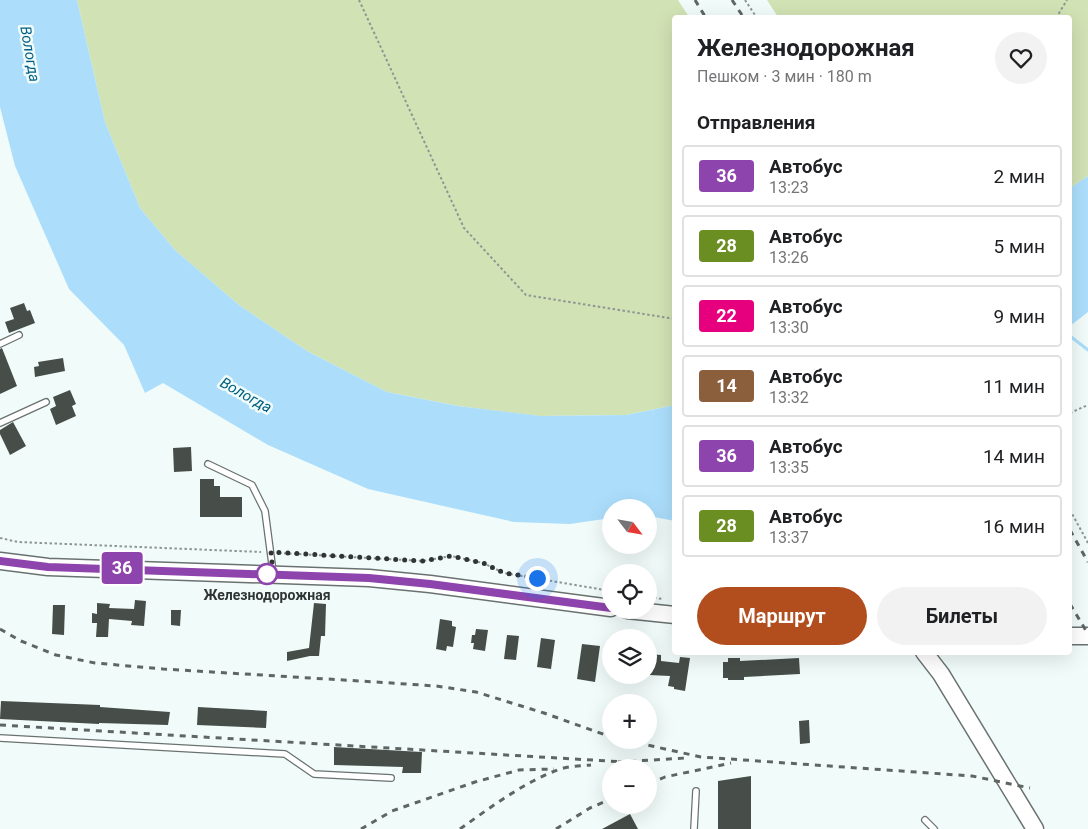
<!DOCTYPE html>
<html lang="ru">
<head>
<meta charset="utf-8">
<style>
	:root { --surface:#fff; --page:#f2f2f2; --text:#202124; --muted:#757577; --line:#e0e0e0; --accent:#b24d1d }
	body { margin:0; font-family:Roboto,sans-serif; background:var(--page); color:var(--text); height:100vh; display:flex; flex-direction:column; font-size:19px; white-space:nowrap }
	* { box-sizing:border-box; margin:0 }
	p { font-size:16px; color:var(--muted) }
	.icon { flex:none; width:28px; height:28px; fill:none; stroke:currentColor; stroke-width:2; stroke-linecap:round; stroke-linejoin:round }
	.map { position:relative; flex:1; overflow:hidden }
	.sheet { position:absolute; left:672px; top:15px; width:400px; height:640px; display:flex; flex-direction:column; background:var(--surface); border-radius:5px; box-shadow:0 5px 20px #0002 }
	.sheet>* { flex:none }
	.badge { padding:0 10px; border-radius:4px; font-size:18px; line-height:32px }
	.needle { width:32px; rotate:121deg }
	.tools { position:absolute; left:602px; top:499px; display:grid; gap:10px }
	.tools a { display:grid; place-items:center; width:55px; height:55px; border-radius:50%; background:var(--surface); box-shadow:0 5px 20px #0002; font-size:25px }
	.you { position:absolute; width:25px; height:25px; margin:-12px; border:4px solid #fff; border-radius:50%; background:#1a73e8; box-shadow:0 0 0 8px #1a73e833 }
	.map>.badge { position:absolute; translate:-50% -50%; box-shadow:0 0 0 2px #fff }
	h2 { padding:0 25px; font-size:19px; line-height:45px }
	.round { display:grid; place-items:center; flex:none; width:52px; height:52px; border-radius:26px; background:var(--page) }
	.headline { display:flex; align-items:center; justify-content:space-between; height:85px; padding:0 25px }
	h1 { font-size:24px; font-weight:700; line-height:38px }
	.cta { display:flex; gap:10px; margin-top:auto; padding:10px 25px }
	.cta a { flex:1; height:58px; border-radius:30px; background:var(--accent); color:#fff; font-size:20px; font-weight:700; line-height:58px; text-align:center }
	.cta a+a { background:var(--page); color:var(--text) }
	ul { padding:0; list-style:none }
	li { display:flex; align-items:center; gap:15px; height:62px; margin:0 10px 8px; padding:0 15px; border:2px solid var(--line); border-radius:5px }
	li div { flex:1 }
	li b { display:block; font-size:19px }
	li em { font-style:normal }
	li .badge { min-width:55px; font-weight:700; text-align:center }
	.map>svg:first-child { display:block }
	.green { fill:#d1e2b4 }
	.water { fill:#acdefb }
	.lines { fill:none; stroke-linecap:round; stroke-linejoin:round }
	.stream { stroke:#acdefb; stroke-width:3 }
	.building { fill:#474e49 }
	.lane-casing { stroke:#697270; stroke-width:8 }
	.secondary-casing { stroke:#697270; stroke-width:19 }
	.path { stroke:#8e9694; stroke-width:2; stroke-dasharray:2.5 2.5; stroke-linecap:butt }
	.lane { stroke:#fff; stroke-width:5.5 }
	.secondary { stroke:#fff; stroke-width:16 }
	.rail { stroke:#5f6564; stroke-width:3; stroke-dasharray:6 6; stroke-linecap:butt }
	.line-casing { stroke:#fff; stroke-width:11 }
	.line { stroke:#8e44ad; stroke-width:8 }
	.walk { stroke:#303433; stroke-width:5; stroke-dasharray:0 9 }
	.stop-dot { fill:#fff; stroke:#8e44ad; stroke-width:2.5 }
	.labels { text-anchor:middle; stroke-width:5; stroke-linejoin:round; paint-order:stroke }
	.stop-label { font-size:14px; font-weight:bold; fill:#303433; stroke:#f1fcfa }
	.water-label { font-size:15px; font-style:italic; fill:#005e82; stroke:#f1fcfa }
</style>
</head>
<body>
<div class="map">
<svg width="1088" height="829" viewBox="0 0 1088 829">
	<rect width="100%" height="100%" fill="#f1fcfa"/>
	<g class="green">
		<path d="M77,0H678L689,17L675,18V405L626,415L539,416L458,406L387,392L307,351L239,305L175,250L140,208L105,122Z"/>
		<path d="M767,0H1088V176L1070,188V18L778,17Z"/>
	</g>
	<g class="water">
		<path d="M0,0H77L105,122L140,208L175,250L239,305L307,351L387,392L458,406L540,416L626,415L675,405V521L649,516V508H611V518L570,524L514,522L368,489L268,445L163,383L145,393L124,345L69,289L15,166L0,107Z"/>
		<path d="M1088,176V312L1070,326V188Z"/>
	</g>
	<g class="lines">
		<path class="stream" d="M1070,336L1088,350"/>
	</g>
	<g class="building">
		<path d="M24,303L27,311L30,310L35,323L9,333L5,322L14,319L10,308Z"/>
		<path d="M2,348L17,386L0,394V349Z"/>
		<path d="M63,358L65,371L35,377L34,367L39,366L38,362Z"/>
		<path d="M70,390L76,404L72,406L76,416L56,425L50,409L56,406L53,397Z"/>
		<path d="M13,422L26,446L10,455L0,434V430Z"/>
		<path d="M191,447L192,471L174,472L173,448Z"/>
		<path d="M200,479H214V486H220V497H242V517H200Z"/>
		<path d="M135,600L146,601L144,626L131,625L132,621L109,619L108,637H96L97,623H92V613L97,614V603L110,604L109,608L134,609Z"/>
		<path d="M314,603L326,604L325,636H321L319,656H310L287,661V652L309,648Z"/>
		<path d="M53,605H65L64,635L52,634Z"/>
		<path d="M171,610H181L180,626L171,625Z"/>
		<path d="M440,619L452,621V626L456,627L453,647L447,646L446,651L436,649Z"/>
		<path d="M476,629L488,630L485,651L473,649L474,643H471L472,635H475Z"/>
		<path d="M507,635L519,636L516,660L504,659Z"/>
		<path d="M541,638L555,640L551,669L537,667Z"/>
		<path d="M582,644L600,646L595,682L577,679Z"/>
		<path d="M649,654L661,655V661L679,663L680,657L690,658L685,691L674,689V687L668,686L670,676L649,675Z"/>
		<path d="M728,658H740V661L799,658L800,674L744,677V680H728V678H723V662H728Z"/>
		<path d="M1,701L100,705V707L170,712L168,725L99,723V724L0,719Z"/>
		<path d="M198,707L267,711L266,728L197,725Z"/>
		<path d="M809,720L810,743L800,744L799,721Z"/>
		<path d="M334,747L422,752L421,773H402L403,767L334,765Z"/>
		<path d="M751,776V829H718V781Z"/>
		<path d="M630,814L638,829H602Z"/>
	</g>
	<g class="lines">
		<defs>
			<g id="lane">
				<path d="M0,344L19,335"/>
				<path d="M0,423L46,402"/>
				<path d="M208,464L252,485L265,511L273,572"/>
				<path d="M0,738L285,754L314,774L391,778"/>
				<path d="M925,820L934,829"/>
				<path d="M694,829L696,791"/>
			</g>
			<g id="secondary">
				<path d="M0,561L48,567L369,578L430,584L611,608"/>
				<path d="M627,610L675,615"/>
				<path d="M1070,636H1088"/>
				<path d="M924,652L941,674L1035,829"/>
			</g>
		</defs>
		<use href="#lane" class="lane-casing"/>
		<use href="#secondary" class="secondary-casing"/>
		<g class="path">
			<path d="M359,0L464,228L526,295L675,319"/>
			<path d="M745,0L757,18"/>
			<path d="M1056,18L1067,0"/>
			<path d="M1070,413L1088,405"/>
			<path d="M1070,510L1088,543"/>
			<path d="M0,538L18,542L261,552"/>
			<path d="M279,553L423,561L451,556L483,563L504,573L611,591"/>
			<path d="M649,597L663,599"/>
		</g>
		<use href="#lane" class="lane"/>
		<use href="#secondary" class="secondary"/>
		<g class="rail">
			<path d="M695,0L706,18"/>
			<path d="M732,0L744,18"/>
			<path d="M1070,530L1088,562"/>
			<path d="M1070,604L1088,634"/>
			<path d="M0,629L21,641L56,655L95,663L163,669L376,682L436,686L476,692L544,713L611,737"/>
			<path d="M0,725L625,762"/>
			<path d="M625,740L701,757L972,776L1030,788"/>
			<path d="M618,762L686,758"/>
			<path d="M649,784L665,777L731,763"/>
			<path d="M361,829L392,811L475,782L519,770L554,769"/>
			<path d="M460,829C491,807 524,782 560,769C570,766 581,766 591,765"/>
			<path d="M556,829L590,808L611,799"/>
		</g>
	</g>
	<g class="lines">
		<defs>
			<path id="line" d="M0,561L48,567L369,578L430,584L611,608"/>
		</defs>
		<use href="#line" class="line-casing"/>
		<use href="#line" class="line"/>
		<path class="walk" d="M267,574H273L271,552L423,561L451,556L483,563L504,573L537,578"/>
	</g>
	<circle class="stop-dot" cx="267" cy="574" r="10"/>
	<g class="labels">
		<g class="stop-label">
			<text x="267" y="600">Железнодорожная</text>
		</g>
		<g class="water-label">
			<text transform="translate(30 54) rotate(80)" y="5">Вологда</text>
			<text transform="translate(246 395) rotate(29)" y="5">Вологда</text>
		</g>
	</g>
</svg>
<div class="tools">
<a><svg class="needle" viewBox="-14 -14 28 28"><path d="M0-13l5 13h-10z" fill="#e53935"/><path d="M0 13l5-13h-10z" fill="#757577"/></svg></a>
<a><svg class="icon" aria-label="locate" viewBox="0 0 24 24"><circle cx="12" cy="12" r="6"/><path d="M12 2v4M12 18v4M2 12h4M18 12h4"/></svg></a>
<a><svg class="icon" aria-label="layers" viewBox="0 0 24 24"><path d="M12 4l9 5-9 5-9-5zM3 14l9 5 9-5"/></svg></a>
<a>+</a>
<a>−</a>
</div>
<div class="you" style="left:537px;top:578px"></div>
<b class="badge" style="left:122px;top:568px;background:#8e44ad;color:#fff">36</b>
<section class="sheet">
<div class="headline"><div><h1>Железнодорожная</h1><p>Пешком · 3 мин · 180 m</p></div><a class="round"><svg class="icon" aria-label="heart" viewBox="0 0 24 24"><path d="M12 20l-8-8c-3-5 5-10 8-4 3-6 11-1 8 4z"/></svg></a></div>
<h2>Отправления</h2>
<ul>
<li><span class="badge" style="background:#8e44ad;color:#fff">36</span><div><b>Автобус</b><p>13:23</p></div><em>2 мин</em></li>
<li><span class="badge" style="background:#6b8e23;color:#fff">28</span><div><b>Автобус</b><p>13:26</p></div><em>5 мин</em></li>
<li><span class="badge" style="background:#e6007e;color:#fff">22</span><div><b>Автобус</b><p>13:30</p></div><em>9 мин</em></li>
<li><span class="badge" style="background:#8b5e3c;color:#fff">14</span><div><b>Автобус</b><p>13:32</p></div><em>11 мин</em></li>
<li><span class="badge" style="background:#8e44ad;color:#fff">36</span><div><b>Автобус</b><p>13:35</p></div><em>14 мин</em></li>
<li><span class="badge" style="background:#6b8e23;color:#fff">28</span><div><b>Автобус</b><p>13:37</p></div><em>16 мин</em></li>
</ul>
<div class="cta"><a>Маршрут</a><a>Билеты</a></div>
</section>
</div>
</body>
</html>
